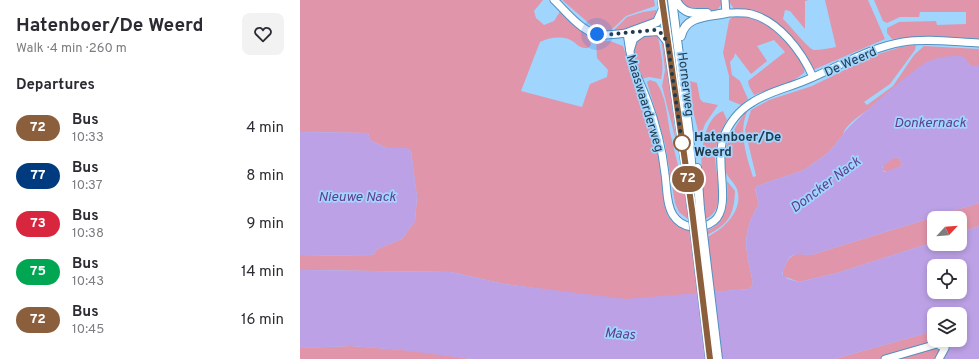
<!DOCTYPE html>
<html lang="en">
<head>
<meta charset="utf-8">
<style>
	:root { --surface:#fff; --page:#f2f2f3; --text:#2b2b33; --muted:#7c7c81 }
	body { margin:0; font-family:Overpass,sans-serif; background:var(--page); color:var(--text); height:100vh; display:flex; flex-direction:column; font-size:15px; white-space:nowrap }
	* { box-sizing:border-box; margin:0 }
	p { font-size:13px; color:var(--muted) }
	.icon { flex:none; width:22px; height:22px; fill:none; stroke:currentColor; stroke-width:2; stroke-linecap:round; stroke-linejoin:round }
	.map { position:relative; flex:1; overflow:hidden }
	.sheet { display:flex; flex-direction:column; background:var(--surface); width:300px }
	.sheet>* { flex:none }
	.badge { padding:0 8px; border-radius:13px; font-size:14px; line-height:26px }
	.needle { width:26px; rotate:64deg }
	.controls { position:absolute; left:627px; top:211px; display:grid; gap:8px }
	.controls a { display:grid; place-items:center; width:40px; height:40px; border-radius:8px; background:var(--surface); box-shadow:0 2px 6px #0003; font-size:20px }
	.you { position:absolute; width:20px; height:20px; margin:-10px; border:3px solid #fff; border-radius:50%; background:#1a73e8; box-shadow:0 0 0 6px #1a73e833 }
	.map>.badge { position:absolute; translate:-50% -50%; box-shadow:0 0 0 2px #fff }
	h2 { padding:0 16px; font-size:15px; line-height:36px }
	.round { display:grid; place-items:center; flex:none; width:42px; height:42px; border-radius:8px; background:var(--page) }
	.overview { display:flex; align-items:center; justify-content:space-between; height:68px; padding:0 16px }
	h1 { font-size:19px; font-weight:700; line-height:30px }
	ul { padding:0; list-style:none }
	li { display:flex; align-items:center; gap:12px; height:48px; padding:0 16px }
	li div { flex:1 }
	li b { display:block; font-size:15px }
	li em { font-style:normal }
	li .badge { min-width:44px; font-weight:700; text-align:center }
	main { display:flex; flex:1; min-height:0 }
	.map>svg:first-child { display:block }
	.green { fill:#e195aa }
	.water { fill:#bca1e6; fill-rule:evenodd }
	.lines { fill:none; stroke-linecap:round; stroke-linejoin:round }
	.minor-casing { stroke:#5091c0; stroke-width:9 }
	.major-casing { stroke:#5091c0; stroke-width:10 }
	.minor { stroke:#fff; stroke-width:7 }
	.major { stroke:#fff; stroke-width:8 }
	.major-bridge-casing { stroke:#5091c0; stroke-width:10; stroke-linecap:butt }
	.major-bridge { stroke:#fff; stroke-width:8 }
	.line-casing { stroke:#fff; stroke-width:9 }
	.line { stroke:#8b5e3c; stroke-width:6 }
	.walk { stroke:#1f3a4e; stroke-width:4; stroke-dasharray:0 7.2 }
	.stop-dot { fill:#fff; stroke:#8b5e3c; stroke-width:2 }
	.labels { text-anchor:middle; stroke-width:3.5; stroke-linejoin:round; paint-order:stroke }
	.street-label { font-size:13px; fill:#1f3a4e; stroke:#a0d5fd }
	.stop-label { font-size:13px; font-weight:bold; fill:#1f3a4e; stroke:#a0d5fd; text-anchor:start }
	.water-label { font-size:14px; font-style:italic; fill:#613e8f; stroke:#a0d5fd }
</style>
</head>
<body>
<main>
<section class="sheet">
<div class="overview"><div><h1>Hatenboer/De Weerd</h1><p>Walk · 4 min · 260 m</p></div><a class="round"><svg class="icon" aria-label="heart" viewBox="0 0 24 24"><path d="M12 20l-8-8c-3-5 5-10 8-4 3-6 11-1 8 4z"/></svg></a></div>
<h2>Departures</h2>
<ul>
<li><span class="badge" style="background:#8b5e3c;color:#fff">72</span><div><b>Bus</b><p>10:33</p></div><em>4 min</em></li>
<li><span class="badge" style="background:#003b80;color:#fff">77</span><div><b>Bus</b><p>10:37</p></div><em>8 min</em></li>
<li><span class="badge" style="background:#d7263d;color:#fff">73</span><div><b>Bus</b><p>10:38</p></div><em>9 min</em></li>
<li><span class="badge" style="background:#00a651;color:#fff">75</span><div><b>Bus</b><p>10:43</p></div><em>14 min</em></li>
<li><span class="badge" style="background:#8b5e3c;color:#fff">72</span><div><b>Bus</b><p>10:45</p></div><em>16 min</em></li>
</ul>
</section>
<div class="map">
<svg width="679" height="359" viewBox="0 0 679 359">
	<rect width="100%" height="100%" fill="#a0d5fd"/>
	<g class="green">
		<path d="M0,0H243L234,11L236,18L244,25L254,21L261,10L288,33L291,45L288,48C280,48 279,46 274,42C265,35 249,37 240,42L221,91L282,107L290,84L307,77L308,70L297,58L296,40L310,41L323,46L352,129L361,170L365,208L368,216L377,226L392,232L399,294L345,299H316L204,284L151,272L0,270V255L63,256L74,254L77,249L102,239L115,221L117,197L111,151L107,148H87L70,140L68,133L0,132Z"/>
		<path d="M262,0H354L355,6L326,16L309,32H299Z"/>
		<path d="M380,0H422L421,5L416,11L402,12L386,9Z"/>
		<path d="M428,0H509L505,1V29L490,11L485,10L483,19C490,25 508,49 514,50C521,50 529,48 536,47L525,0H568L585,39L513,70L482,29L434,9Z"/>
		<path d="M574,0H679V39L630,36L592,39L587,33V28L599,22L636,21L637,25L666,24V12H620L619,17H600L587,23L583,21Z"/>
		<path d="M356,10V19L334,28L312,32L327,17L343,12Z"/>
		<path d="M437,16C474,20 485,39 505,67L504,73L494,80L454,95L449,86L448,81L485,52L474,40L457,46L467,61L451,74L435,53L434,57L430,62L432,75L440,81L448,99L441,105L429,100V76L423,53L429,21L431,18Z"/>
		<path d="M355,34L358,36C360,50 365,66 361,79L349,77L341,79L332,51L339,37Z"/>
		<path d="M361,37L365,43L375,132L387,184L362,86L365,70Z"/>
		<path d="M616,45L615,50L590,84L564,102L567,105L593,86L614,55L624,46L679,49V66H671C665,58 660,56 650,57C619,59 602,84 579,102C570,109 544,124 543,135L528,153L504,170L457,186L455,189L459,204C440,236 446,249 453,283L451,287L448,289L414,292L407,237C424,229 444,210 437,189C434,182 427,177 425,170C420,151 434,128 445,113L447,112C438,132 447,158 453,177L456,176L445,130L451,110L469,100L512,86L575,55L601,47Z"/>
		<path d="M350,80L356,82C367,97 367,119 371,136C377,164 386,192 390,221L379,212L375,203L365,144L347,82Z"/>
		<path d="M390,81L397,83L400,99L403,102L418,105L405,124L400,138L393,111Z"/>
		<path d="M423,111L427,120C420,131 416,143 415,156C415,174 428,211 405,219C402,194 393,122 423,111Z"/>
		<path d="M595,157L600,159L602,166L588,172L582,170L584,164Z"/>
		<path d="M427,181L435,191C434,215 429,224 407,235V231C428,221 428,203 427,181Z"/>
		<path d="M679,203V226L660,233V218H634V242L537,273L499,282L483,276C482,272 484,268 486,264C492,251 499,254 511,255Z"/>
		<path d="M634,331V340H654L642,359H534Z"/>
		<path d="M51,346L116,351L172,359H0V348Z"/>
	</g>
	<g class="water">
		<path d="M660,56L664,57L671,66H679V203L511,255C488,254 491,252 482,274L488,279L499,282L537,273L634,242V244H660V233L679,226V359H642L654,340H660V314H634V331L534,359H172L101,350L51,346L0,348V270L151,272L204,284L326,299L448,289L451,287L453,283C446,249 440,236 459,204L455,188L457,186L504,170L528,153L543,135C544,128 616,67 627,62C637,57 649,56 660,56ZM595,157L600,159L602,166L584,172L582,167ZM634,266H660V292H634Z"/>
		<path d="M0,132L68,133L70,140L87,148H107L111,151L117,196L115,221L102,239L77,249L74,254L64,256L0,255Z"/>
	</g>
	<g class="lines">
		<defs>
			<g id="minor">
				<path d="M254,0C268,13 284,36 305,35C312,35 319,34 327,33C329,44 330,57 334,69C338,79 343,89 347,100C356,124 362,148 365,174C367,187 366,204 373,215C382,229 401,231 414,221C432,207 415,164 423,139C428,124 439,110 453,102C468,92 487,88 504,81C537,68 567,48 603,42C627,38 655,42 679,43"/>
				<path d="M425,0L426,13C434,13 443,12 451,14C479,21 502,52 513,77"/>
				<path d="M585,359L637,344L645,348L639,359"/>
			</g>
			<g id="major">
				<path d="M362,0L392,210"/>
				<path d="M372,0L389,134L392,176"/>
				<path d="M377,2C385,15 394,13 407,13"/>
				<path d="M343,32L359,31L367,41"/>
				<path d="M327,33L357,22L362,11"/>
				<path d="M381,36C386,15 408,17 426,13"/>
				<path d="M330,49L333,39L343,32"/>
				<path d="M397,168L400,209"/>
			</g>
		</defs>
		<use href="#minor" class="minor-casing"/>
		<use href="#major" class="major-casing"/>
		<use href="#minor" class="minor"/>
		<use href="#major" class="major"/>
		<defs>
			<g id="major-bridge">
				<path d="M400,209L418,359"/>
				<path d="M392,210L410,359"/>
			</g>
		</defs>
		<use href="#major-bridge" class="major-bridge-casing"/>
		<use href="#major-bridge" class="major-bridge"/>
	</g>
	<g class="lines">
		<defs>
			<path id="line" d="M362,0L392,210L410,359"/>
		</defs>
		<use href="#line" class="line-casing"/>
		<use href="#line" class="line"/>
		<path class="walk" d="M297,34L304,35L354,30C363,32 365,38 368,46L382,143"/>
	</g>
	<circle class="stop-dot" cx="382" cy="143" r="8"/>
	<g class="labels">
		<g class="street-label">
			<text transform="translate(550 61) rotate(-24)" y="5">De Weerd</text>
			<text transform="translate(387 84) rotate(83)" y="5">Hornerweg</text>
			<text transform="translate(346 103) rotate(73)" y="5">Maaswaarderweg</text>
		</g>
		<g class="stop-label">
			<text x="394" y="141">Hatenboer/De<tspan x="394" dy="15">Weerd</tspan></text>
		</g>
		<g class="water-label">
			<text x="630" y="127">Donkernack</text>
			<text transform="translate(525 184) rotate(-37)" y="5">Doncker Nack</text>
			<text x="57" y="201">Nieuwe Nack</text>
			<text transform="translate(320 333) rotate(4)" y="5">Maas</text>
		</g>
	</g>
</svg>
<div class="controls">
<a><svg class="needle" viewBox="-14 -14 28 28"><path d="M0-13l5 13h-10z" fill="#e53935"/><path d="M0 13l5-13h-10z" fill="#7c7c81"/></svg></a>
<a><svg class="icon" aria-label="locate" viewBox="0 0 24 24"><circle cx="12" cy="12" r="6"/><path d="M12 2v4M12 18v4M2 12h4M18 12h4"/></svg></a>
<a><svg class="icon" aria-label="layers" viewBox="0 0 24 24"><path d="M12 4l9 5-9 5-9-5zM3 14l9 5 9-5"/></svg></a>
</div>
<div class="you" style="left:297px;top:34px"></div>
<b class="badge" style="left:388px;top:179px;background:#8b5e3c;color:#fff">72</b>
</div>
</main>
</body>
</html>
